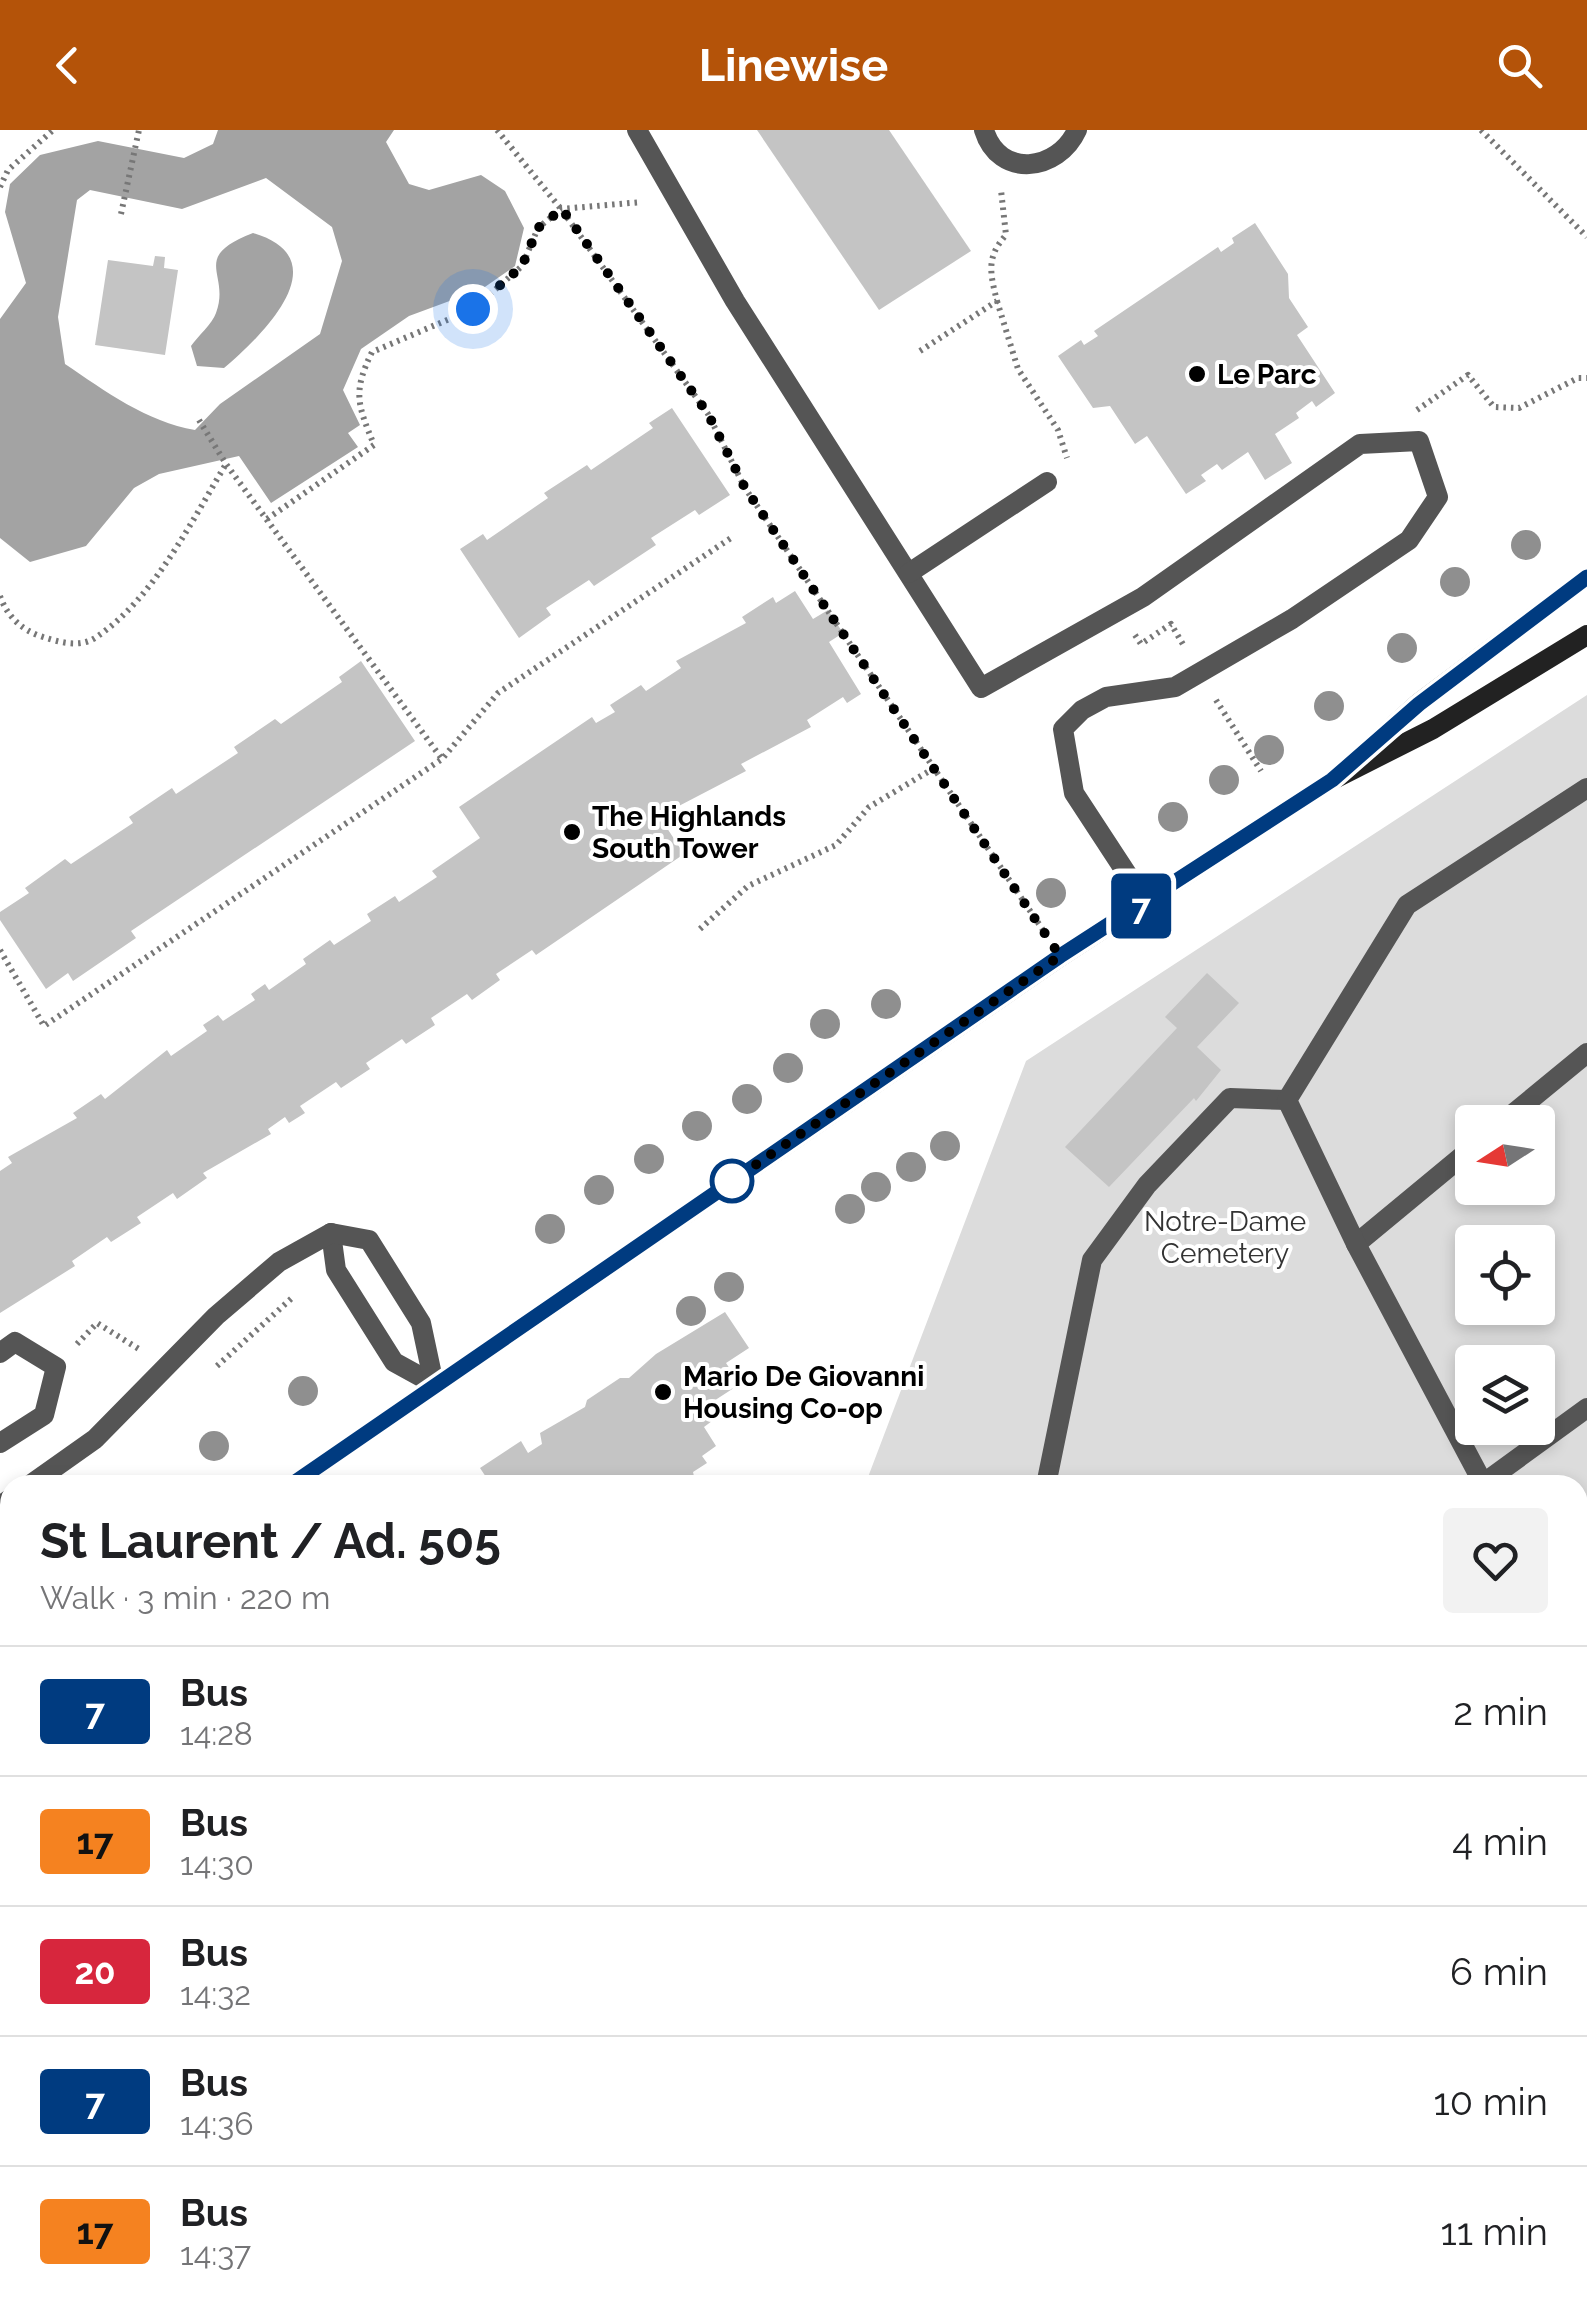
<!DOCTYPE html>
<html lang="en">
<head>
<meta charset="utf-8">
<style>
	:root { --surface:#fff; --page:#f2f2f2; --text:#202124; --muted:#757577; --line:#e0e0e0; --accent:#b45309 }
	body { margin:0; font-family:Raleway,sans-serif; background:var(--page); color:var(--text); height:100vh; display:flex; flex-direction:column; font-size:38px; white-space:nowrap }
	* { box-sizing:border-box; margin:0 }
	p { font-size:32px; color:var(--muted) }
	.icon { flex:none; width:55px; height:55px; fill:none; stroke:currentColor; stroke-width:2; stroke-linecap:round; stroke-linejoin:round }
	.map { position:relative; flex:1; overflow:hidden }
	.sheet { position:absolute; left:0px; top:1345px; width:1588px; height:842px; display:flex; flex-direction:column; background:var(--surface); border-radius:30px 30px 0 0; box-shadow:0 5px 15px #0003 }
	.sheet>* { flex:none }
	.badge { padding:0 20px; border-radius:8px; font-size:35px; line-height:65px }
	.needle { width:65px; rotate:258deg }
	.controls { position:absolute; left:1455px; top:975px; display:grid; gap:20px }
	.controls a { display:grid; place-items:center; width:100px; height:100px; border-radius:10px; background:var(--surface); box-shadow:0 5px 15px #0003; font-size:50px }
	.you { position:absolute; width:50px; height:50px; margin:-25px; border:8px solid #fff; border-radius:50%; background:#1a73e8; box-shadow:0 0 0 15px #1a73e833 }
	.map>.badge { position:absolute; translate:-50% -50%; box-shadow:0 0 0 5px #fff }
	.round { display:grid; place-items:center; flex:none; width:105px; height:105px; border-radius:10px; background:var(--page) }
	.head { display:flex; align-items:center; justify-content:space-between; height:170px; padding:0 40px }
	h1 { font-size:48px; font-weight:700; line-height:75px }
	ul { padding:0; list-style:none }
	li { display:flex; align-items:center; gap:30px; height:130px; padding:0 40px; border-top:2px solid var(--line) }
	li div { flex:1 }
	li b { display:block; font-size:38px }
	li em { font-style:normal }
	li .badge { min-width:110px; font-weight:700; text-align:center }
	header { display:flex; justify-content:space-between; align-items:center; height:130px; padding:0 40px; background:var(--accent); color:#fff; font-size:45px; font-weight:700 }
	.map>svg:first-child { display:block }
	.green { fill:#dcdcdc; fill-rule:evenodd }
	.water { fill:#a3a3a3; fill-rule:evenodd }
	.building { fill:#c4c4c4 }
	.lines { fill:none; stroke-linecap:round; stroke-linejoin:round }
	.path { stroke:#777; stroke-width:6; stroke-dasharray:2.5 5; stroke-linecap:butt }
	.service { stroke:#555; stroke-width:20 }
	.secondary { stroke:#222; stroke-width:20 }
	.tree { fill:#8f8f8f }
	.line-casing { stroke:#fff; stroke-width:22 }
	.line { stroke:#003b80; stroke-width:15 }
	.walk { stroke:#000; stroke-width:10; stroke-dasharray:0 18 }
	.poi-dot { fill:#000; stroke:#fff; stroke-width:4 }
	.stop-dot { fill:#fff; stroke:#003b80; stroke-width:5 }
	.labels { text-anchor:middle; stroke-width:8; stroke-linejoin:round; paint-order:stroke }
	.poi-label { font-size:28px; font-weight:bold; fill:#000; stroke:#fff; text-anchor:start }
	.park-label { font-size:28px; fill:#333; stroke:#fff }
</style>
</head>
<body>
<header><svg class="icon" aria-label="back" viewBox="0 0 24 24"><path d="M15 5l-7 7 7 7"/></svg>Linewise<svg class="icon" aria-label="search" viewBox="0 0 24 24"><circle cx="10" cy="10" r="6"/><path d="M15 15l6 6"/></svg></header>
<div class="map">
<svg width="1587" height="2187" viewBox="0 0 1587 2187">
	<rect width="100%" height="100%" fill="#fff"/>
	<path class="green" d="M1587,565V2187H509L502,2178H1578V1355H865L1026,931ZM1472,992H1538V1058H1472ZM1472,1112H1538V1178H1472ZM1472,1232H1538V1298H1472Z"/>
	<g class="water">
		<path d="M218,0H394L386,12L409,54L429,60L481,45L505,61L524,98L515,136L482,159L409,186L361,219L343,260L360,295L348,303L358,317L271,373L239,326L159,344L134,358L86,416L30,432L0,408V189L26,153L5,82L10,54L40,25L98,11L184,28L213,14ZM266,48L332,97L342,131L320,204L220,274L195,300C147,292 105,261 65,234L58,187L77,70L90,60L182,79Z"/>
		<path d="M253,103C341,129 262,206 224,238L197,236L191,216C198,206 212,194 216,183C231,143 189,128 253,103Z"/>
	</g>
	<g class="building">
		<path d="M757,0H889L971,121L879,180Z"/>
		<path d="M1255,93L1288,144L1289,168L1308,197L1297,205L1335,263L1316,277L1312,271L1296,283L1299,288L1275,304L1292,333L1265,350L1248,322L1222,340L1217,334L1201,345L1206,351L1186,364L1147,306L1135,314L1110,276L1093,278L1058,226L1081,210L1084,215L1098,206L1094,201L1218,117L1221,122L1234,113L1232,108Z"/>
		<path d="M155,126L165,127L164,138L178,140L165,225L95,215L108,130L153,136Z"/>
		<path d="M672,278L730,365L699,385L695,380L651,408L656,415L594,456L589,450L546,478L551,485L519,508L460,419L483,404L487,410L548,368L544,363L587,335L591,340L653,298L649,293Z"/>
		<path d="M795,461L813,489L828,480L843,503L829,512L861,564L847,573L843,567L807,590L811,597L741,634L746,641L675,678L679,686L665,695L684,724L536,825L532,820L496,844L500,850L472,870L467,864L431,888L435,895L406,914L402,909L366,933L370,939L341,958L336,952L300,976L305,983L289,993L285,987L268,999L271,1004L203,1043L207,1048L177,1069L173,1063L137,1087L141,1093L111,1112L107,1107L72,1131L75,1136L0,1183V1041L12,1033L8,1027L77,988L73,983L101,964L105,969L167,920L171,926L207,901L203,895L218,885L223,891L255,870L251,864L265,854L269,860L306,834L303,829L330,810L334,815L371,791L367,784L395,766L399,772L437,747L432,741L480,708L459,677L592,587L596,593L615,582L610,575L641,555L646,561L681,538L676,531L746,493L742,487L773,467L776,473Z"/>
		<path d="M361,531L415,611L131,801L136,808L73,851L68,843L46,859L0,790V782L29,763L25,758L65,729L71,734L133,693L129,687L172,658L176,664L238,623L234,617L275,589L281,594L342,552L339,547Z"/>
		<path d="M1207,843L1239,873L1197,917L1221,940L1196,971L1194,968L1109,1057L1065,1017L1177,898L1165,887Z"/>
		<path d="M725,1182L749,1218L726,1233L740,1254L703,1278L712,1291L704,1297L716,1316L702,1326L707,1333L693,1342L696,1355H481L488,1350L480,1338L521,1311L528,1323L542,1314L540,1303L585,1277L587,1270L620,1248H629L656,1224Z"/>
		<path d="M10,1662V1818L0,1832V1669Z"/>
		<path d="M10,2100V2178H35L36,2182L21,2187H0V2103Z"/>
		<path d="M250,2178H347L357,2187H259Z"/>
	</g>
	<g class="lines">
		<g class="path">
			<path d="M497,0L561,79L708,284L745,358L1045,803"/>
			<path d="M1481,0L1587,107"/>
			<path d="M0,57L8,40L53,0"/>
			<path d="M121,84L139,0"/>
			<path d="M997,171L1018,239L1058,300L1067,328"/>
			<path d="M920,221L997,171C990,143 986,127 1006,105L1001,60"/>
			<path d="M1417,280L1468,245L1494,277L1519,278L1578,248H1587"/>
			<path d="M199,290L226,334L442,629"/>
			<path d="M267,389L374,315C358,275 352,263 372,222L473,179L522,136L538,98L561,79L642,72"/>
			<path d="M0,466C7,486 21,500 43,507C59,512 79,518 95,508C153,470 191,392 226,334"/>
			<path d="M1135,505L1141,514L1171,494L1184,516"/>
			<path d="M1216,570L1261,641"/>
			<path d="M700,799L748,756L836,715L869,677L936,637"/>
			<path d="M0,820L44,896L442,629L498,563L734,406"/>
			<path d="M77,1214L97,1193L142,1221"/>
			<path d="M217,1236L293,1167"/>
		</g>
		<g class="service">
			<path d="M637,0L735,171L981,558L1143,467L1360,314L1419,311L1438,367L1409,410L1292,489L1175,557L1106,567L1082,580L1063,599L1074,663L1146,773"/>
			<path d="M984,0C999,49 1058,42 1077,0"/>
			<path d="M909,443L1047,352"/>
			<path d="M1503,992L1587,923"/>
			<path d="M331,1103L336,1140L394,1232L434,1254"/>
			<path d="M1356,1114L1472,1018"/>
			<path d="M0,1223L15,1212L56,1237L44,1285L0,1313"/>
			<path d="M30,1355L95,1309L216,1186L279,1132L331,1103L369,1110L421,1193L434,1254"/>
			<path d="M1046,1355L1092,1130L1147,1055L1230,968L1287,970"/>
			<path d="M1481,1355L1587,1278"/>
			<path d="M1484,1355L1356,1114L1287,970L1407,775L1587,658"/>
			<path d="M0,1376L10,1369"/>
			<path d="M1578,1531L1587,1549"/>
			<path d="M1578,1776L1587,1774"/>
			<path d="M457,2178L463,2187"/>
			<path d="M912,2178L918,2187"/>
			<path d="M1206,2178L1213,2187"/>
			<path d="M1521,2178L1528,2187"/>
			<path d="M790,2187L802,2178"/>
		</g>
		<g class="secondary">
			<path d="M1353,632L1419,573L1587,447"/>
			<path d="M291,1355L1061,826L1332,650L1433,599L1587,505"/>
			<path d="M0,1542L10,1535"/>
		</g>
	</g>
	<g class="tree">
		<circle cx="1526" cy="415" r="15"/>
		<circle cx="1455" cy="452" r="15"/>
		<circle cx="1402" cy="518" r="15"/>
		<circle cx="1329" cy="576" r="15"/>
		<circle cx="1269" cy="620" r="15"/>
		<circle cx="1224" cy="650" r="15"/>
		<circle cx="1173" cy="687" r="15"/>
		<circle cx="1051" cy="763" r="15"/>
		<circle cx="886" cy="874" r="15"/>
		<circle cx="825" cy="894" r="15"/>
		<circle cx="788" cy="938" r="15"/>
		<circle cx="747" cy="969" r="15"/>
		<circle cx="697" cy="996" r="15"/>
		<circle cx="945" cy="1016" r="15"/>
		<circle cx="649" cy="1029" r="15"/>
		<circle cx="911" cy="1037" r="15"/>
		<circle cx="876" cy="1057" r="15"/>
		<circle cx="599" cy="1060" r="15"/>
		<circle cx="850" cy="1079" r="15"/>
		<circle cx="550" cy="1099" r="15"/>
		<circle cx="729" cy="1157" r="15"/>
		<circle cx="691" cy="1181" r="15"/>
		<circle cx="303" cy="1261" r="15"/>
		<circle cx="214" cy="1316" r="15"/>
	</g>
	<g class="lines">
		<defs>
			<path id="line" d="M291,1355L1060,826L1332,650L1419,574L1587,447"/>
		</defs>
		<use href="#line" class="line-casing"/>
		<use href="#line" class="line"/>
		<path class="walk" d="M473,179L522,136L538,98L562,79L708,284L745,358L1060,826L732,1051"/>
	</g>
	<g class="poi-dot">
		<circle cx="1197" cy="244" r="10"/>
		<circle cx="572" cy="702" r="10"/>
		<circle cx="663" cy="1262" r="10"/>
	</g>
	<circle class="stop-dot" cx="732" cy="1051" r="20"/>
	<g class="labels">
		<g class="poi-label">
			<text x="1217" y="254">Le Parc</text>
			<text x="592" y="696">The Highlands<tspan x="592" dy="32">South Tower</tspan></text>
			<text x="683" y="1256">Mario De Giovanni<tspan x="683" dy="32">Housing Co-op</tspan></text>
		</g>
		<g class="park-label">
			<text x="1225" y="1101">Notre-Dame<tspan x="1225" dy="32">Cemetery</tspan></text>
		</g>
	</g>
</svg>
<div class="controls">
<a><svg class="needle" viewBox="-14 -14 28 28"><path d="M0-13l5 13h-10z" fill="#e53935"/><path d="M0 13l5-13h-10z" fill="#757577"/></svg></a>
<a><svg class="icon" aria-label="locate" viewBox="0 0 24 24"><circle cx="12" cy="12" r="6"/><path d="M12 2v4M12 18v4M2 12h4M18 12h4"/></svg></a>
<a><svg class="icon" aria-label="layers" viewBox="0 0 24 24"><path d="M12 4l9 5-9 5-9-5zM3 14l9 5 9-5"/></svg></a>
</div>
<div class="you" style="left:473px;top:179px"></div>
<b class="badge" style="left:1141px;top:776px;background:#003b80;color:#fff">7</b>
<section class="sheet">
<div class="head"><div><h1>St Laurent / Ad. 505</h1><p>Walk · 3 min · 220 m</p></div><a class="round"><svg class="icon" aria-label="heart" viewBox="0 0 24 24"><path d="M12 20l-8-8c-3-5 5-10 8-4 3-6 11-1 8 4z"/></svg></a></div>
<ul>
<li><span class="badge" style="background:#003b80;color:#fff">7</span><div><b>Bus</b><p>14:28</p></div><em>2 min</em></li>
<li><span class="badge" style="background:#f58220;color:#111">17</span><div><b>Bus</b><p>14:30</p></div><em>4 min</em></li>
<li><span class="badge" style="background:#d7263d;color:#fff">20</span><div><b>Bus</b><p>14:32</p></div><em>6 min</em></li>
<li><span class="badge" style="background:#003b80;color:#fff">7</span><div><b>Bus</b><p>14:36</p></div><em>10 min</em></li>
<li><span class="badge" style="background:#f58220;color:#111">17</span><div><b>Bus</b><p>14:37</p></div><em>11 min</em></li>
</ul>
</section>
</div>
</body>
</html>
